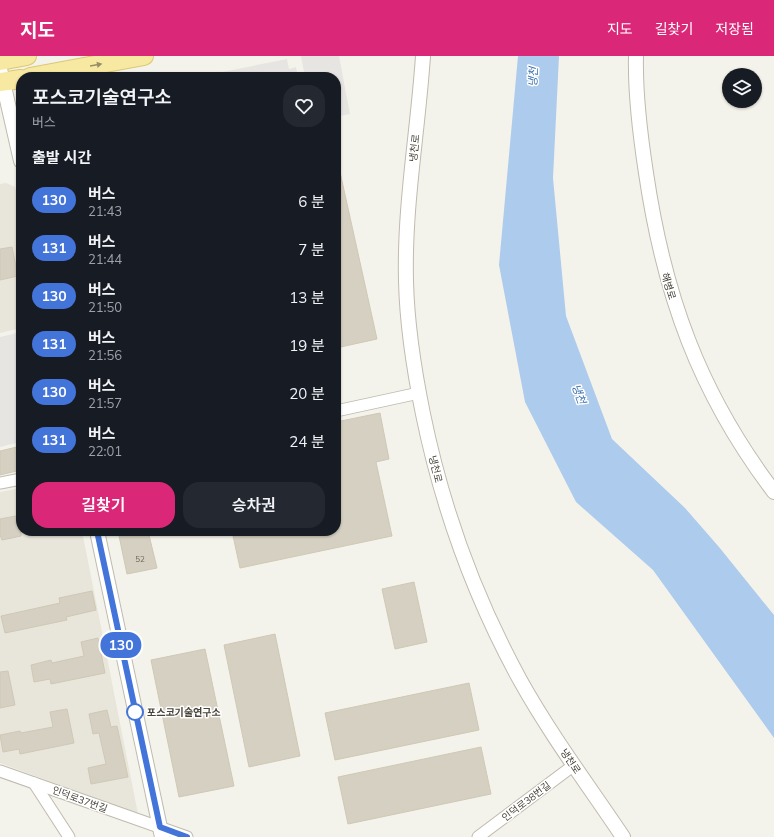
<!DOCTYPE html>
<html lang="ko">
<head>
<meta charset="utf-8">
<style>
	:root { --surface:#171b24; --page:#242831; --text:#f1f3f6; --muted:#9ea1a6; --accent:#db2777 }
	body { margin:0; font-family:Mulish,"Noto Sans KR",sans-serif; background:var(--page); color:var(--text); height:100vh; display:flex; flex-direction:column; font-size:15px; white-space:nowrap }
	* { box-sizing:border-box; margin:0 }
	p { font-size:13px; color:var(--muted) }
	.icon { flex:none; width:22px; height:22px; fill:none; stroke:currentColor; stroke-width:2; stroke-linecap:round; stroke-linejoin:round }
	.map { position:relative; flex:1; overflow:hidden }
	.drawer { position:absolute; left:16px; top:16px; width:325px; height:464px; display:flex; flex-direction:column; background:var(--surface); border-radius:16px; box-shadow:0 1px 3px #0004 }
	.drawer>* { flex:none }
	.badge { padding:0 8px; border-radius:13px; font-size:14px; line-height:26px }
	.buttons { position:absolute; left:722px; top:12px; display:grid; gap:8px }
	.buttons a { display:grid; place-items:center; width:40px; height:40px; border-radius:50%; background:var(--surface); box-shadow:0 1px 3px #0004; font-size:20px }
	.map>.badge { position:absolute; translate:-50% -50%; box-shadow:0 0 0 2px #fff }
	h2 { padding:0 16px; font-size:15px; line-height:36px }
	.round { display:grid; place-items:center; flex:none; width:42px; height:42px; border-radius:16px; background:var(--page) }
	.summary { display:flex; align-items:center; justify-content:space-between; height:68px; padding:0 16px }
	h1 { font-size:19px; font-weight:600; line-height:30px }
	.button { display:flex; gap:8px; margin-top:auto; padding:8px 16px }
	.button a { flex:1; height:46px; border-radius:16px; background:var(--accent); color:#fff; font-size:16px; font-weight:600; line-height:46px; text-align:center }
	.button a+a { background:var(--page); color:var(--text) }
	ul { padding:0; list-style:none }
	li { display:flex; align-items:center; gap:12px; height:48px; padding:0 16px }
	li div { flex:1 }
	li b { display:block; font-size:15px }
	li em { font-style:normal }
	li .badge { min-width:44px; font-weight:700; text-align:center }
	header { display:flex; align-items:center; gap:24px; box-sizing:border-box; height:56px; padding:0 20px; background:var(--accent); color:#fff }
	header strong { font-size:19px }
	nav { display:flex; gap:22px; margin-inline-start:auto; font-size:14px }
	.map>svg:first-child { display:block }
	.residential { fill:#e8e5da }
	.parking { fill:#e7e5e2 }
	.water { fill:#adcbec }
	.building { fill:#d5d0c1; stroke:#d0c8b5 }
	.lines { fill:none; stroke-linecap:round; stroke-linejoin:round }
	.minor-casing { stroke:#bfbbae; stroke-width:13 }
	.tertiary-casing { stroke:#bfbbae; stroke-width:16 }
	.primary-casing { stroke:#dcc872; stroke-width:20 }
	.minor { stroke:#fff; stroke-width:11 }
	.tertiary { stroke:#fff; stroke-width:14 }
	.primary { stroke:#f7e9a1; stroke-width:18 }
	.oneway { fill:#978e68 }
	.line-casing { stroke:#fff; stroke-width:9 }
	.line { stroke:#4374d9; stroke-width:6 }
	.stop-dot { fill:#fff; stroke:#4374d9; stroke-width:2 }
	.labels { text-anchor:middle; stroke-width:3; stroke-linejoin:round; paint-order:stroke }
	.number-label { font-size:8px; fill:#6b675b }
	.street-label { font-size:10px; fill:#484439; stroke:#fff }
	.stop-label { font-size:10px; font-weight:bold; fill:#484439; stroke:#fff; text-anchor:start }
	.water-label { font-size:11px; font-style:italic; fill:#396fae; stroke:#fff }
</style>
</head>
<body>
<header>
<strong>지도</strong>
<nav><a>지도</a><a>길찾기</a><a>저장됨</a></nav>
</header>
<div class="map">
<svg width="774" height="781" viewBox="0 0 774 781">
	<rect width="100%" height="100%" fill="#f4f3eb"/>
	<g class="residential">
		<path d="M6,127L15,131L21,160V272L0,277V128Z"/>
		<path d="M21,432V475H82L138,758L0,707V436Z"/>
	</g>
	<g class="parking">
		<path d="M301,0H339L350,58L336,61V21H305Z"/>
		<path d="M287,3L289,13L296,11L298,21H197Z"/>
		<path d="M21,276V322L16,324L21,348V386L0,391V281Z"/>
	</g>
	<path class="water" d="M518,0H559L553,122L566,260L612,383L685,452L719,491L774,559V682L653,514L576,446L525,346L499,209Z"/>
	<g class="building">
		<path d="M340,116L377,283L336,292V117Z"/>
		<path d="M12,191L18,220L0,224V193Z"/>
		<path d="M380,357L389,403L376,406L392,480L240,512L232,475H336V366Z"/>
		<path d="M21,390V414L0,419V395Z"/>
		<path d="M21,459V480L2,484L0,479V463Z"/>
		<path d="M118,475H148L157,512L127,518Z"/>
		<path d="M414,526L427,586L395,593L382,533Z"/>
		<path d="M92,535L96,554L66,561L67,564L5,577L1,560L60,547L59,542Z"/>
		<path d="M275,578L300,700L249,711L224,589Z"/>
		<path d="M98,582L105,617L51,628L50,623L34,626L31,609L51,604L52,607L84,600L81,586Z"/>
		<path d="M205,593L234,730L179,741L151,604Z"/>
		<path d="M8,615L15,649L0,652V616Z"/>
		<path d="M469,627L479,674L335,704L325,657Z"/>
		<path d="M67,653L74,687L20,698L19,693L3,696L0,679L20,675L21,677L53,671L50,656Z"/>
		<path d="M107,654L111,671L117,670L128,721L91,728L88,712L106,708L99,677L93,678L89,658Z"/>
		<path d="M481,691L491,738L348,768L338,721Z"/>
	</g>
	<g class="lines">
		<defs>
			<g id="minor">
				<path d="M336,355L419,337"/>
				<path d="M0,427L21,423"/>
				<path d="M0,715L187,781"/>
				<path d="M34,727L69,781"/>
				<path d="M478,781L574,709"/>
			</g>
			<g id="tertiary">
				<path d="M423,0C418,75 404,150 406,225C407,269 414,314 423,358C442,451 474,540 520,624C550,678 588,729 623,781"/>
				<path d="M636,0C635,39 640,78 646,117C664,239 699,337 774,436"/>
				<path d="M0,13L21,105"/>
				<path d="M97,475L162,781"/>
			</g>
			<g id="primary">
				<path d="M0,5L27,0"/>
				<path d="M30,21L144,0"/>
				<path d="M0,26L21,23"/>
			</g>
		</defs>
		<use href="#minor" class="minor-casing"/>
		<use href="#tertiary" class="tertiary-casing"/>
		<use href="#primary" class="primary-casing"/>
		<use href="#minor" class="minor"/>
		<use href="#tertiary" class="tertiary"/>
		<use href="#primary" class="primary"/>
	</g>
	<defs><path id="oneway-solid" d="M-6-.8H1V-3.2L6.5 0L1 3.2V.8H-6Z"/></defs>
	<use class="oneway" href="#oneway-solid" transform="translate(96 9) rotate(-10)"/>
	<g class="lines">
		<defs>
			<path id="line" d="M97,475L160,771L187,781"/>
		</defs>
		<use href="#line" class="line-casing"/>
		<use href="#line" class="line"/>
	</g>
	<circle class="stop-dot" cx="135" cy="656" r="8"/>
	<g class="labels">
		<g class="number-label">
			<text x="140" y="506">52</text>
		</g>
		<g class="street-label">
			<text transform="translate(414 92) rotate(-84)" y="4">냉천로</text>
			<text transform="translate(669 230) rotate(73)" y="4">해병로</text>
			<text transform="translate(436 413) rotate(76)" y="4">냉천로</text>
			<text transform="translate(571 705) rotate(56)" y="4">냉천로</text>
			<text transform="translate(80 743) rotate(20)" y="4">인덕로37번길</text>
			<text transform="translate(526 745) rotate(-37)" y="4">인덕로38번길</text>
		</g>
		<g class="stop-label">
			<text x="147" y="660">포스코기술연구소</text>
		</g>
		<g class="water-label">
			<text transform="translate(533 21) rotate(-87)" y="4">냉천</text>
			<text transform="translate(579 338) rotate(70)" y="4">냉천</text>
		</g>
	</g>
</svg>
<div class="buttons">
<a><svg class="icon" aria-label="layers" viewBox="0 0 24 24"><path d="M12 4l9 5-9 5-9-5zM3 14l9 5 9-5"/></svg></a>
</div>
<b class="badge" style="left:121px;top:589px;background:#4374d9;color:#fff">130</b>
<section class="drawer">
<div class="summary"><div><h1>포스코기술연구소</h1><p>버스</p></div><a class="round"><svg class="icon" aria-label="heart" viewBox="0 0 24 24"><path d="M12 20l-8-8c-3-5 5-10 8-4 3-6 11-1 8 4z"/></svg></a></div>
<h2>출발 시간</h2>
<ul>
<li><span class="badge" style="background:#4374d9;color:#fff">130</span><div><b>버스</b><p>21:43</p></div><em>6 분</em></li>
<li><span class="badge" style="background:#4374d9;color:#fff">131</span><div><b>버스</b><p>21:44</p></div><em>7 분</em></li>
<li><span class="badge" style="background:#4374d9;color:#fff">130</span><div><b>버스</b><p>21:50</p></div><em>13 분</em></li>
<li><span class="badge" style="background:#4374d9;color:#fff">131</span><div><b>버스</b><p>21:56</p></div><em>19 분</em></li>
<li><span class="badge" style="background:#4374d9;color:#fff">130</span><div><b>버스</b><p>21:57</p></div><em>20 분</em></li>
<li><span class="badge" style="background:#4374d9;color:#fff">131</span><div><b>버스</b><p>22:01</p></div><em>24 분</em></li>
</ul>
<div class="button"><a>길찾기</a><a>승차권</a></div>
</section>
</div>
</body>
</html>
